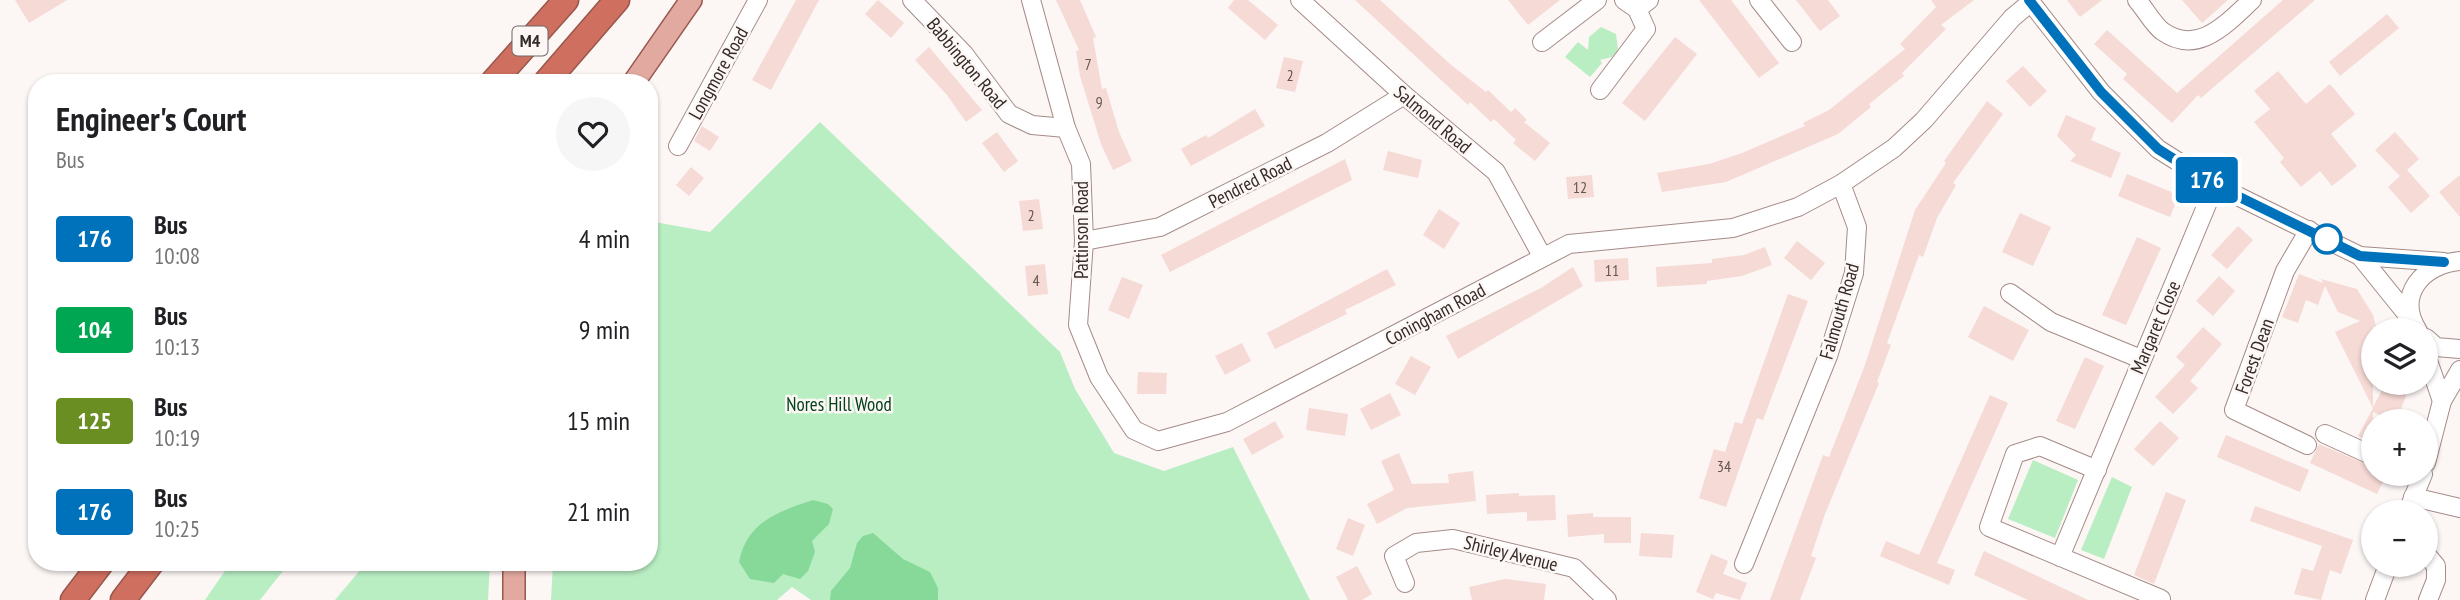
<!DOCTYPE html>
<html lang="en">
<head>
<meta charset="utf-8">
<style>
	:root { --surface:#fff; --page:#f6f6f6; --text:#202124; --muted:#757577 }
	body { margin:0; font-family:"PT Sans Narrow",sans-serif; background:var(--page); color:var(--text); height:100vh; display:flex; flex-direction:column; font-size:26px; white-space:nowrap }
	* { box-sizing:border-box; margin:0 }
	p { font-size:23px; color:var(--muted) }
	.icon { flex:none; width:38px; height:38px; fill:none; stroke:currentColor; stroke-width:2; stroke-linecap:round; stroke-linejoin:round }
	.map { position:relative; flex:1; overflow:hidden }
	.sheet { position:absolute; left:28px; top:74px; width:630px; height:497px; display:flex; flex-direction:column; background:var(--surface); border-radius:28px; box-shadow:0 2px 5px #0004 }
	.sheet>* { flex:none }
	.badge { padding:0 14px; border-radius:5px; font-size:24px; line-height:46px }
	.controls { position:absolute; left:2361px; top:318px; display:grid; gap:14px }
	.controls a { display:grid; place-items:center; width:77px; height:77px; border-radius:50%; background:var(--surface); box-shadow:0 2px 5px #0004; font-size:35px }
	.map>.badge { position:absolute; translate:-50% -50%; box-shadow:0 0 0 4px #fff }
	.round { display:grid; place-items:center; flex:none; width:74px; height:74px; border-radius:37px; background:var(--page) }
	.headline { display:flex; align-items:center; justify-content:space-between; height:119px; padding:0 28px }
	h1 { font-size:33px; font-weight:700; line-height:52px }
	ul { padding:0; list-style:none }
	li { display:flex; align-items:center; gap:21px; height:91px; padding:0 28px }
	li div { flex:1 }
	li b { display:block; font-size:26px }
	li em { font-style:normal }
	li .badge { min-width:77px; font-weight:700; text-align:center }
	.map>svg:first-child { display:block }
	.green { fill:#b9eec3 }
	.water { fill:#87d999 }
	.building { fill:#f6dad5 }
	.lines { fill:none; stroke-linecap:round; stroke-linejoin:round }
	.minor-casing { stroke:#a58b87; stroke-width:20 }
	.major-casing { stroke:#99574c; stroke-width:24 }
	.highway-casing { stroke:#99574c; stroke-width:27 }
	.minor { stroke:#fff; stroke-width:18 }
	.major { stroke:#e2a9a0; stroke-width:21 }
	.highway { stroke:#cf6f60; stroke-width:24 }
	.line-casing { stroke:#fff; stroke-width:16 }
	.line { stroke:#0072bc; stroke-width:10 }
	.stop-dot { fill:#fff; stroke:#0072bc; stroke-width:3.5 }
	.labels { text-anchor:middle; stroke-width:5; stroke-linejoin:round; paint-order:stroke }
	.number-label { font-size:16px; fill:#645653 }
	.shield { fill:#fcf6f5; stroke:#706766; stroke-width:2 }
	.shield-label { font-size:18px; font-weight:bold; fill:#342a28 }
	.street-label { font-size:19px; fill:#342a28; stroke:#fcf6f5 }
	.park-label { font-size:19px; fill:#004119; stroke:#fcf6f5 }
</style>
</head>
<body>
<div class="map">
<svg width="2460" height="600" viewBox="0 0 2460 600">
	<rect width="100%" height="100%" fill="#fcf6f5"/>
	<g class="green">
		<path d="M1601,27L1616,34L1618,50L1612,57L1600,60L1602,63L1590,77L1565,57L1578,42L1588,50L1589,37Z"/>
		<path d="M820,122L1060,352L1075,389L1114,453L1164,471L1233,447L1310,600H811L792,587L777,600H551L553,562H649V221L710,232Z"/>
		<path d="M2033,460L2078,480L2055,538L2008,519Z"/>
		<path d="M2112,477L2132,487L2104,559L2081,550Z"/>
		<path d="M231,562H290L260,600H205Z"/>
		<path d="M367,562H490L488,600H335Z"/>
	</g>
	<g class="water">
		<path d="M813,500L828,504L833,509L829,524L812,541L815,552L808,571L800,579L783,574L774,583L750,579L739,562C747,522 777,512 813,500Z"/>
		<path d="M873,533L903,559L930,572L938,588V600H830L831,591L850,568L857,543L863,536Z"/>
	</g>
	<g class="building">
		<path d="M15,0H67L29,23Z"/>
		<path d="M796,0H819L771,90L752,80Z"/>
		<path d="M878,0L904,23L891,38L865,14Z"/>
		<path d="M1056,0H1080L1096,37L1093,38L1102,89L1106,88L1119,132L1132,161L1113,170L1101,144L1080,76L1076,51L1079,50Z"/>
		<path d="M1234,0H1248L1278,25L1265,40L1228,8Z"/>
		<path d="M1355,0H1380L1450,64L1486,92L1488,90L1511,112L1515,108L1527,120L1524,122L1550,143L1535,161L1513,143L1516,140L1494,119L1491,122L1470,102L1468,105Z"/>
		<path d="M1508,0H1560L1528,25Z"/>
		<path d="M1699,0H1731L1779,63L1759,78Z"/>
		<path d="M1796,0H1828L1840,16L1820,31Z"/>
		<path d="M1931,0H1974L1941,25L1946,29L1902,73L1904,76L1869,104L1871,107L1838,134L1726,182L1662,192L1657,173L1709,164L1742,153L1805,126L1803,123L1829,110L1905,49L1900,44L1936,7Z"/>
		<path d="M2067,0H2102L2080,17Z"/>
		<path d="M2182,0H2228L2202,23Z"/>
		<path d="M2283,0H2315L2201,98L2198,95L2172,123L2123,79L2127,74L2094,44L2107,30L2177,93Z"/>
		<path d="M2387,14L2399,28L2340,76L2329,62Z"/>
		<path d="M1675,37L1697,54L1645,121L1622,103Z"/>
		<path d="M929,47L982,110L966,122L947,95L915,60Z"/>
		<path d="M1284,57L1303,61L1295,92L1276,88Z"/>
		<path d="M2023,66L2047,91L2030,107L2006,81Z"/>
		<path d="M2278,71L2306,104L2330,84L2355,114L2331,134L2357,166L2332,186L2320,171L2301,187L2280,162L2284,158L2254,122L2270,109L2254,91Z"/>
		<path d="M1987,101L2003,114L1953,183L1956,185L1937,218L1923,257L1919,255L1887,343L1891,345L1877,382L1879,383L1825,514L1811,556L1816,558L1800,600H1770L1823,455L1829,457L1865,365L1915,210L1946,163L1944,161Z"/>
		<path d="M1255,109L1265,126L1191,166L1181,149L1206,135L1208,138Z"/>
		<path d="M2066,115L2096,128L2091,140L2121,153L2111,178L2070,161L2076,155L2057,136Z"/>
		<path d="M702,126L719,137L710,151L694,141Z"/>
		<path d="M997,132L1018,161L1004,172L982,143Z"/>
		<path d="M2395,132L2419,159L2407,170L2430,196L2411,213L2388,187L2400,176L2375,150Z"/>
		<path d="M1388,151L1422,160L1418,178L1383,170Z"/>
		<path d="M1345,159L1352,180L1170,272L1161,255Z"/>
		<path d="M691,167L704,178L689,196L676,185Z"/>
		<path d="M2127,174L2179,195L2170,217L2118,196Z"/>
		<path d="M1592,175L1594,197L1568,199L1566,177Z"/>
		<path d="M2460,175V217L2439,192Z"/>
		<path d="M1039,199L1043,229L1023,231L1019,201Z"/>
		<path d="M1439,209L1460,223L1444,249L1423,235Z"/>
		<path d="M2020,213L2051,227L2033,266L2002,252Z"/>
		<path d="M2238,226L2253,240L2227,269L2211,255Z"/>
		<path d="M2137,237L2161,248L2126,325L2102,315Z"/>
		<path d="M1797,241L1825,263L1811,280L1784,258Z"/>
		<path d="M1765,247L1772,265L1742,276L1707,281V284L1657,287L1656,267L1712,263V259L1744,255Z"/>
		<path d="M1628,258L1629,280L1595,282L1594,260Z"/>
		<path d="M1045,264L1048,294L1028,296L1025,266Z"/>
		<path d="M1573,267L1583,286L1458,359L1446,336L1541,288Z"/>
		<path d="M1387,269L1396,285L1345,310L1347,314L1275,349L1267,333Z"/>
		<path d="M2299,274L2323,283L2321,279L2357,289L2373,315L2376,327L2373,326V407L2386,383H2403L2406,396L2396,422L2373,412V443L2358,436L2373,408L2335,332L2360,321L2338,312L2325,286L2318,305L2306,300L2298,323L2282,317Z"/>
		<path d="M2219,276L2235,291L2213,316L2196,301Z"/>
		<path d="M1122,277L1143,285L1129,319L1108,310Z"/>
		<path d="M1788,294L1808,301L1763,420L1757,418L1726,507L1699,498L1714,449L1725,452L1735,422L1742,424Z"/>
		<path d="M1984,306L2029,330L2013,361L1968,337Z"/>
		<path d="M2203,327L2222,344L2190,381L2198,388L2173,414L2155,397L2185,365L2176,357Z"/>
		<path d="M1242,343L1251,361L1225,375L1215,356Z"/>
		<path d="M1411,356L1431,367L1415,395L1395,384Z"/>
		<path d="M2085,357L2104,366L2075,429L2056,421Z"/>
		<path d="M1138,372L1167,373L1166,394H1137Z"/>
		<path d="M1390,393L1401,415L1371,430L1360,409Z"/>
		<path d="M1990,395L2008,403L1937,563L1955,570L1949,585L1880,556L1886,541L1919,555Z"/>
		<path d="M1309,408L1348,414L1345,436L1306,430Z"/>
		<path d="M1275,421L1284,437L1252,455L1243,439Z"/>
		<path d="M2160,421L2179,438L2153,466L2134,449Z"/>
		<path d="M2226,435L2309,470L2300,492L2217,457Z"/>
		<path d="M2319,444L2373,467V474H2387L2377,494L2310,463Z"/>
		<path d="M1399,453L1412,484L1449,483L1448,474L1473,471L1476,501L1407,508L1377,524L1367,504L1394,490L1381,461Z"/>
		<path d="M2166,492L2186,500L2154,584L2134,575Z"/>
		<path d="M1519,493V496L1555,495L1556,520L1527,521V512L1487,514L1486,495Z"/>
		<path d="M2255,506L2353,540L2341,574L2330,570L2321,600L2294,594L2302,568L2313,571L2322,546L2250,521Z"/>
		<path d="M1593,513V517H1631V543H1604V534L1568,537L1567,515Z"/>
		<path d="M1348,518L1365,525L1353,556L1336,549Z"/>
		<path d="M1641,533L1674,535L1672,558L1639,556Z"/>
		<path d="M1984,551L2088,600H2028L1974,575Z"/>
		<path d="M1711,554L1728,561L1723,574L1747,583L1740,600L1716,593L1713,599L1696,592Z"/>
		<path d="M1357,566L1372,594L1362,600H1348L1336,577Z"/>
		<path d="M1505,579L1546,584L1544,600H1472L1469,587Z"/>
	</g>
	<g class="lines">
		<defs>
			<g id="minor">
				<path d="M912,0L964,54L1009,114L1032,125L1066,128"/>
				<path d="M1031,0L1066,128L1081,164L1084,241L1078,325L1099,377L1134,430L1158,441L1227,422L1569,244L1733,228L1798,207L1841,184L1894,148L1924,120L2012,18L2031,2"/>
				<path d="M1300,0L1404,95L1496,172L1542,256"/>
				<path d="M1624,0L1637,9L1649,0"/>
				<path d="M1759,0L1792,42"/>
				<path d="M2029,0L2101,92L2158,149L2215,185L2360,256L2444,262"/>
				<path d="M2137,0C2145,9 2153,24 2162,31C2198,57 2227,23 2252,0"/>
				<path d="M1542,42L1597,0"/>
				<path d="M1600,90L1646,29L1637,9"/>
				<path d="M678,146L758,0"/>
				<path d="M1084,241L1160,227L1327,143L1404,95"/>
				<path d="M2360,256L2410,318"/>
				<path d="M2010,293L2051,322L2141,359"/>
				<path d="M2418,331C2395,295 2423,264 2460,261"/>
				<path d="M2426,338L2436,347L2460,349"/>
				<path d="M2426,355L2442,401"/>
				<path d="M2325,434L2373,456"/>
				<path d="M2307,445L2234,410L2285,271L2309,230"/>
				<path d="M2426,463L2442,401L2460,370"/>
				<path d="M2097,470L2040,446L2015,454L1989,527L2161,599"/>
				<path d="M2413,497L2460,508"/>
				<path d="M2407,513L2423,474"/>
				<path d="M2426,554L2436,566V580L2428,600"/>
				<path d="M2060,557L2215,185"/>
				<path d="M1744,564L1828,356L1854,273L1857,227L1841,184"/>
				<path d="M1405,583L1394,556L1416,543L1453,539L1574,568L1607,600"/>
				<path d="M2375,600L2388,565"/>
			</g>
			<g id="major">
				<path d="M634,82L691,0"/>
				<path d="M514,600V562"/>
			</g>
			<g id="highway">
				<path d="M493,82L566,0"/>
				<path d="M546,82L617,0"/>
				<path d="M73,600L102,562"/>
				<path d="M123,600L152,562"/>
			</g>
		</defs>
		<use href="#minor" class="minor-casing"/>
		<use href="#major" class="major-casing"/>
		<use href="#highway" class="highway-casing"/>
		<use href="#minor" class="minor"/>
		<use href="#major" class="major"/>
		<use href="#highway" class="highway"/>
	</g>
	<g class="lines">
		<defs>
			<path id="line" d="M2029,0L2101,92L2158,149L2215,185L2360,256L2444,262"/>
		</defs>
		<use href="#line" class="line-casing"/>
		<use href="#line" class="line"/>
	</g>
	<circle class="stop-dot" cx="2327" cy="239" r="14"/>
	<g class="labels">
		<g class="number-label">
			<text x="1088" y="70">7</text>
			<text x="1290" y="81">2</text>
			<text x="1099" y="108">9</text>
			<text x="1580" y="193">12</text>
			<text x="1031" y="221">2</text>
			<text x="1612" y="276">11</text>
			<text x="1036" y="286">4</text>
			<text x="1724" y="472">34</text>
		</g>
		<rect class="shield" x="512.5" y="26.5" width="35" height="29" rx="5"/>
		<g class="shield-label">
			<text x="530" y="47">M4</text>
		</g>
		<g class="street-label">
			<text transform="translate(967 63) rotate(50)" y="7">Babbington Road</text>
			<text transform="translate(718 73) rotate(-61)" y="7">Longmore Road</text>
			<text transform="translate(1433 119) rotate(40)" y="7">Salmond Road</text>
			<text transform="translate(1250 182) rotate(-27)" y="7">Pendred Road</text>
			<text transform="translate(1081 230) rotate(-90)" y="7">Pattinson Road</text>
			<text transform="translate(1839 311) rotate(-74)" y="7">Falmouth Road</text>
			<text transform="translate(1435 314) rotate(-28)" y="7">Coningham Road</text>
			<text transform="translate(2155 327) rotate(-67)" y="7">Margaret Close</text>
			<text transform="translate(2254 356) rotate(-70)" y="7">Forest Dean</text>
			<text transform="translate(1511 553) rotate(14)" y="7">Shirley Avenue</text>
		</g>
		<g class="park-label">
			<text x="839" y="411">Nores Hill Wood</text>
		</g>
	</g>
</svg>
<div class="controls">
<a><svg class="icon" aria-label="layers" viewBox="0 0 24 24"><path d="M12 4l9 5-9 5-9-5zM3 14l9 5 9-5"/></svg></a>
<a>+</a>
<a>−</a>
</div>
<b class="badge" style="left:2207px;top:180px;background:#0072bc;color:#fff">176</b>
<section class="sheet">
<div class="headline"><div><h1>Engineer's Court</h1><p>Bus</p></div><a class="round"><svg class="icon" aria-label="heart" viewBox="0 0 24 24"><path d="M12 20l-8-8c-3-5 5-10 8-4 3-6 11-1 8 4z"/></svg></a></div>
<ul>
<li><span class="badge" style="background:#0072bc;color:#fff">176</span><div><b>Bus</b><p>10:08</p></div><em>4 min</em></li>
<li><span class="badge" style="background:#00a651;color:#fff">104</span><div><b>Bus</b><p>10:13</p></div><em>9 min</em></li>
<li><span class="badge" style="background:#6b8e23;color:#fff">125</span><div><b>Bus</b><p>10:19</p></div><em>15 min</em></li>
<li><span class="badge" style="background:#0072bc;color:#fff">176</span><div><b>Bus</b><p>10:25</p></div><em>21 min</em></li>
</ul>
</section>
</div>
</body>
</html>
